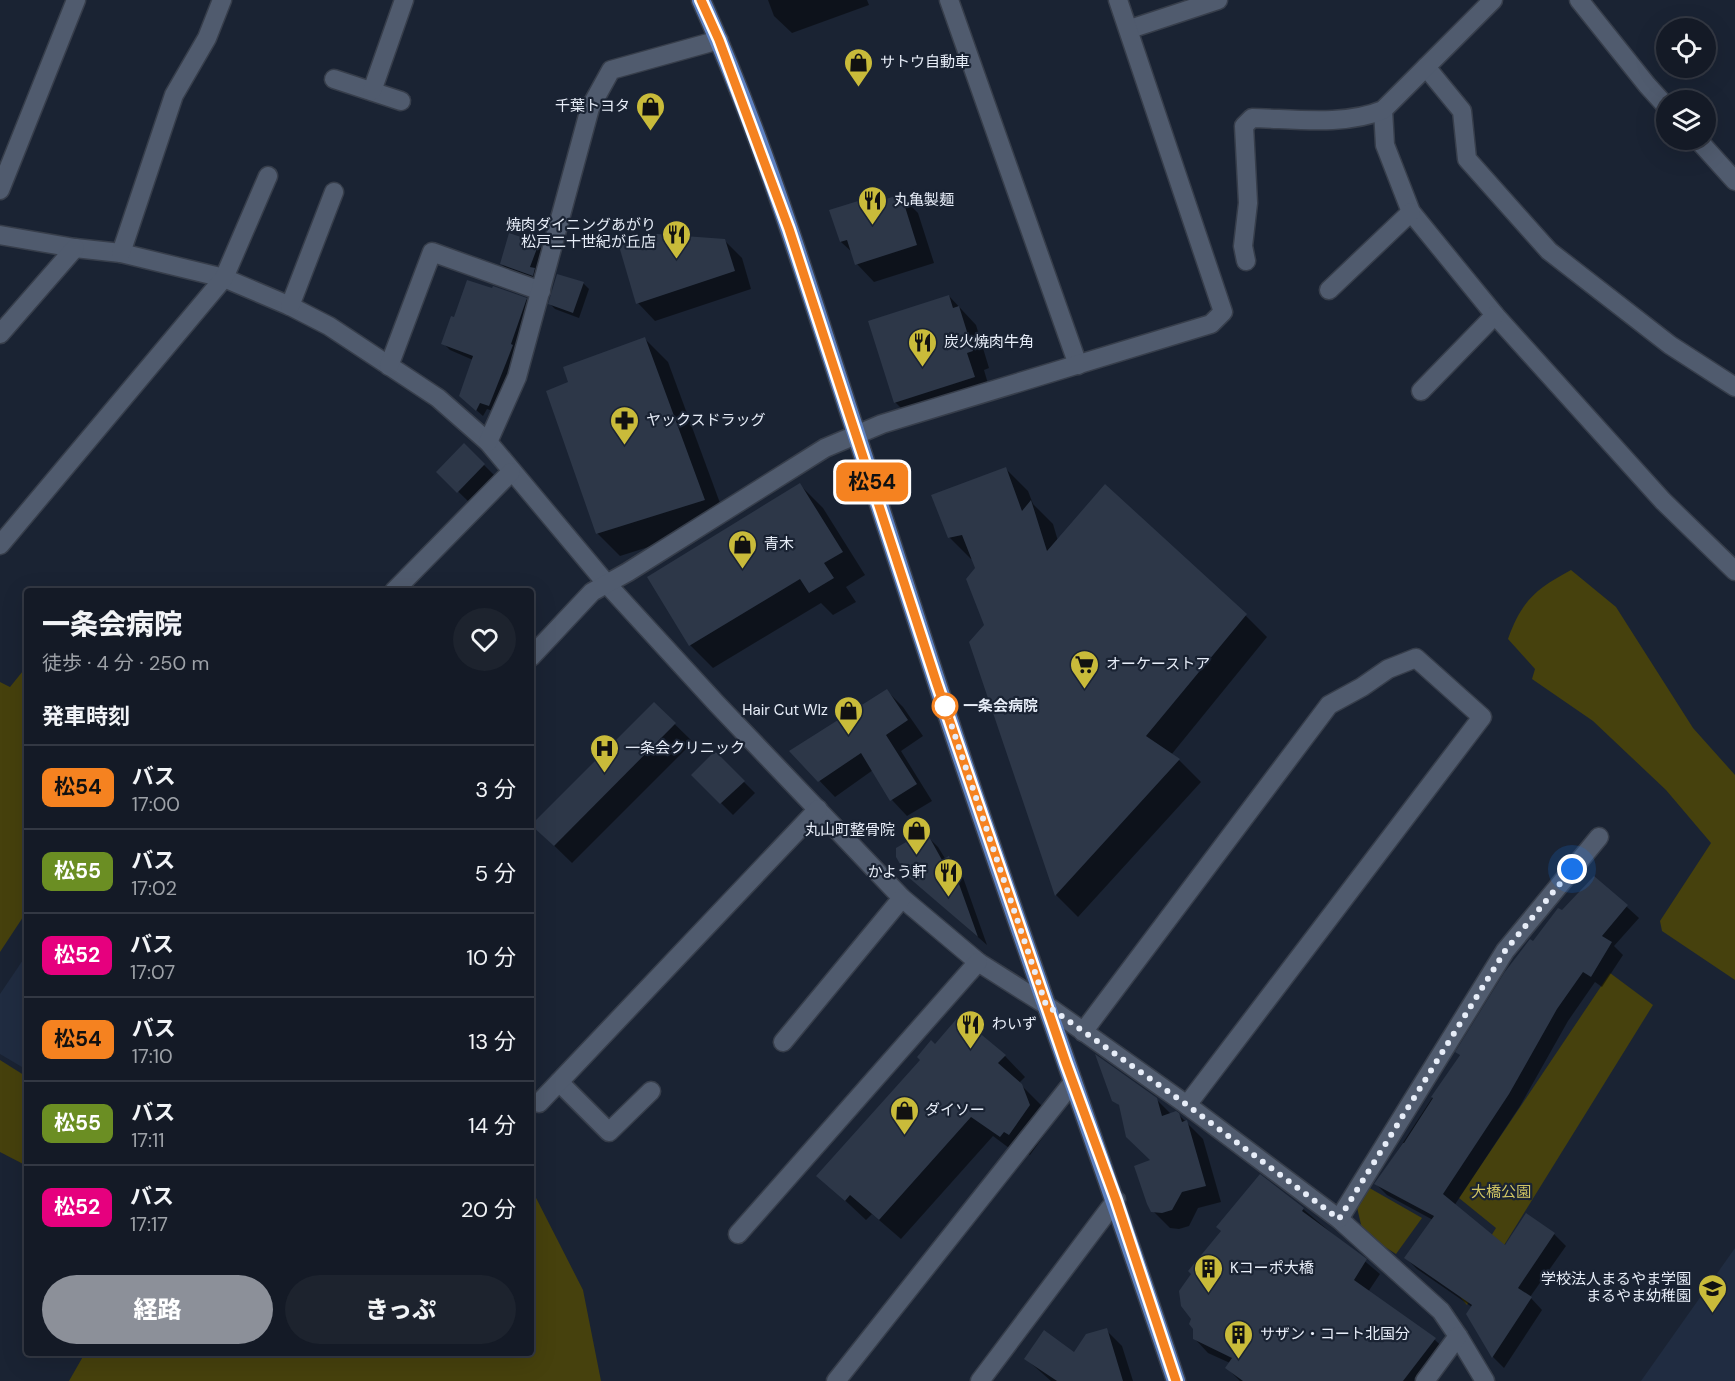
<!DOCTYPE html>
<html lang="ja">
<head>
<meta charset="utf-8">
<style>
	:root { --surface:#141a26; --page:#1d232e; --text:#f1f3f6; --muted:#9da1a7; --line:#333843; --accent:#8c9099 }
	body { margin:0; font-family:"DM Sans","Noto Sans JP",sans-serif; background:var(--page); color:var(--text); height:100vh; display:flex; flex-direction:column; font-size:22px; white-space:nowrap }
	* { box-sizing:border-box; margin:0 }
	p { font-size:20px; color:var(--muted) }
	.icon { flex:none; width:33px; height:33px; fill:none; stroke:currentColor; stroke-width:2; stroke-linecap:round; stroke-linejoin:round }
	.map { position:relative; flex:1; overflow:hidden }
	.sheet { position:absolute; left:24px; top:588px; width:510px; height:768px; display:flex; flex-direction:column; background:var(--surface); border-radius:6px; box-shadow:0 6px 24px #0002,0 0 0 2px var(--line) }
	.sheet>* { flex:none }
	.badge { padding:0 12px; border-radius:9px; font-size:21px; line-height:39px }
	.controls { position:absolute; left:1656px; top:18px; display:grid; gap:12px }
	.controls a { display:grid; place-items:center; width:60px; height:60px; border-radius:50%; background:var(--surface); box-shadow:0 6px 24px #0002,0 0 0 2px var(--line); font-size:30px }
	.you { position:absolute; width:30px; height:30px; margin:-15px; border:4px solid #fff; border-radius:50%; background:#1a73e8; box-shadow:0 0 0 9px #1a73e833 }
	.map>.badge { position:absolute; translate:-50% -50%; box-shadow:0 0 0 3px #fff }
	h2 { padding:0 18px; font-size:22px; line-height:54px }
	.round { display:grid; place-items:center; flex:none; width:63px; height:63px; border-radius:32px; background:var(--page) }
	.summary { display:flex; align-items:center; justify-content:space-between; height:102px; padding:0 18px }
	h1 { font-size:28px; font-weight:800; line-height:45px }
	.button { display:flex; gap:12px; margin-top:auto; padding:12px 18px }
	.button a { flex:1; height:69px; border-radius:36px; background:var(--accent); color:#fff; font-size:24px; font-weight:800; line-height:69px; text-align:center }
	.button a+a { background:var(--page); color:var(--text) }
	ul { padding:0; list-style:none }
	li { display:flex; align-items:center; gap:18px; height:84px; padding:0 18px; border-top:2px solid var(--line) }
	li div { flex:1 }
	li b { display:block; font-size:22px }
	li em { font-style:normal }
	li .badge { min-width:66px; font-weight:700; text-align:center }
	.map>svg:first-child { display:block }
	.built { fill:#202c41 }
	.green { fill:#46410d }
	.shadow { fill:#0007 }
	.building { fill:#2d3748 }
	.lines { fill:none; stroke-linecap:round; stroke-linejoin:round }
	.minor-casing { stroke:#373e4b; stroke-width:21 }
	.major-casing { stroke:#373e4b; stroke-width:21 }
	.minor { stroke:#505b6e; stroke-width:18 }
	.major { stroke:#5e81c0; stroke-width:18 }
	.line-casing { stroke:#fff; stroke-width:14 }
	.line { stroke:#f58220; stroke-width:9 }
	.walk { stroke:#e7edf8; stroke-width:6; stroke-dasharray:0 10.8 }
	.stop-dot { fill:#fff; stroke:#f58220; stroke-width:3 }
	.labels { text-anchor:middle; stroke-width:4.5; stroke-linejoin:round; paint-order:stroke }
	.poi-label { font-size:15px; fill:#e7edf8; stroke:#1a2333; text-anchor:start }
	.stop-label { font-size:15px; font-weight:bold; fill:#e7edf8; stroke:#1a2333; text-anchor:start }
	.park-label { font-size:15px; fill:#d0c564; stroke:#1a2333 }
</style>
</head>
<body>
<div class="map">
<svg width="1735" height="1381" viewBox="0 0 1735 1381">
	<rect width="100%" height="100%" fill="#1a2333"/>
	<g class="built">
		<path d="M27,954V1070L0,1054V994Z"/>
		<path d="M1735,1248V1381H1641Z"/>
	</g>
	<g class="green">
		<path d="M1571,570L1616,607L1693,728L1735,775V980L1662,931L1660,921L1711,843L1666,790L1593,721L1532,679L1535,669L1508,639C1522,600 1536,589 1571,570Z"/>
		<path d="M27,666V911L0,952V682L10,687Z"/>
		<path d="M1610,973L1653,1005L1467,1305L1456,1292L1496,1228L1459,1198Z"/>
		<path d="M0,1060L27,1077V1166L0,1152Z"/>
		<path d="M1366,1186L1422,1218L1396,1254L1363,1233L1356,1203Z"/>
		<path d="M531,1188L583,1290L601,1381H69L85,1353H531Z"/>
	</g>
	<g class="shadow">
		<path d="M768,0H867L869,5L792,33L774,16Z"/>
		<path d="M883,194L888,200L901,196L918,213L934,263L874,282L857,264L853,253L841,242L831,211Z"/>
		<path d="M725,241L742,258L751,289L655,321L638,303Z"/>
		<path d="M538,245L543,250L536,271L540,275L538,280L507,269L501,264Z"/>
		<path d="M583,283L589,289L579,318L555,309L550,304Z"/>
		<path d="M949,296L976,325L989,368L984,370L991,394L912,419L895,402Z"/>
		<path d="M526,299L533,306L496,412L487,409L483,416L468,403L473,360L450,350L443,343Z"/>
		<path d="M645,339L668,362L727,522L620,556L597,533Z"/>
		<path d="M464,445L496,477L470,503L438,472Z"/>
		<path d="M1006,469L1028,491L1033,504L1053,524L1058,541L1245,615L1267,637L1171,755L1179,760L1201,782L1078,917L1056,895L971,643L986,626L977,568L973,559H971L949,537Z"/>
		<path d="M800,485L823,508L865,575L846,587L856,602L833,615L821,603L713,668L690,645L649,578Z"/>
		<path d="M887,691L903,707L923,736L901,751L932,801L907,816L892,800L873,770L835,797L791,751Z"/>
		<path d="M654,704L693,742L572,863L533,825Z"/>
		<path d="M717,755L755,793L733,815L693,775Z"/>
		<path d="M926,835L938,847L946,860L949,858L960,869L987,945L921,887Z"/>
		<path d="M1595,878L1639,918L1614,946L1623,955L1602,987L1595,982L1568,1021L1520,1106L1454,1206L1505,1247L1527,1216L1554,1234L1566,1246L1530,1297L1542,1310L1504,1368L1493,1357L1468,1314L1472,1307L1417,1269L1406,1258L1433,1220L1387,1195L1376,1184L1533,943Z"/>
		<path d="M935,1046L1005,1056L1025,1077L1019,1083L1042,1106L1050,1127L1030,1155L1025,1152L1021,1157L993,1136L901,1239L872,1214L866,1220L819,1176Z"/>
		<path d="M1156,1099L1171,1114H1178L1203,1139L1221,1202L1198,1208L1189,1226L1179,1229L1170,1228L1153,1211L1152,1161L1121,1107L1114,1100Z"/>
		<path d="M1303,1209L1380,1274L1368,1292L1435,1340L1449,1353L1427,1381H1240L1227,1368L1230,1363L1208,1353L1195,1339Z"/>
		<path d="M1106,1330L1122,1346L1133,1381H1051L1026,1359L1074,1354Z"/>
	</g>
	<g class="building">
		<path d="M884,193L886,199L901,194L917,245L855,265L847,240L840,242L829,210Z"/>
		<path d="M509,233L539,243L530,267L535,268L533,276L500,264Z"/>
		<path d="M657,234L725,239L735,271L636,304L619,246Z"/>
		<path d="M557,274L584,282L573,313L548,304Z"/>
		<path d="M467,280L492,288L493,286L527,298L511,344L513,345L508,358L489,406L480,403L476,411L459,396L473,356L441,344L451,316L454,317Z"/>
		<path d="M949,295L953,308L959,306L973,351L967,353L975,377L894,403L868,321Z"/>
		<path d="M645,337L705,500L596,534L546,391L568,382L563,367Z"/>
		<path d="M464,443L485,464L457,493L436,472Z"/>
		<path d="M1006,467L1022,511L1031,500L1047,551L1105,484L1247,614L1146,736L1180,759L1055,896L969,642L984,625L966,579L975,568L962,535L948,538L931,495Z"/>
		<path d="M800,483L843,552L824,563L834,578L809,593L800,579L689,646L647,577Z"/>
		<path d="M887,689L908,720L886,735L917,784L890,801L861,753L818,782L789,751Z"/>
		<path d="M654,702L676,723L554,846L531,825Z"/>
		<path d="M714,752L717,753L745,781L720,804L691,775Z"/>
		<path d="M923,832L925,834L927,833L942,860L949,856L978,937L907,876L896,857V848Z"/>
		<path d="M1594,876L1628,905L1602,936L1612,942L1591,977L1583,972L1557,1009L1509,1094L1443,1194L1505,1245L1526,1213L1555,1233L1518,1288L1532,1297L1492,1358L1466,1314L1472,1305L1404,1258L1434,1216L1374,1184L1403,1143H1404L1433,1098L1431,1097L1460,1055L1455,1052L1504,973L1530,939L1533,941L1558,908L1562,910Z"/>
		<path d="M959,1016L1006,1055L998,1063L1022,1084L1030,1105L1009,1135L1004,1132L1000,1137L971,1117L879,1220L850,1195L845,1201L816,1176L920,1060L917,1057L931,1040L935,1044Z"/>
		<path d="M1095,1054L1157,1098L1162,1116L1176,1111L1179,1113L1182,1122L1187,1120L1206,1186L1182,1192L1172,1210L1162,1213L1151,1212L1147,1204L1134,1166L1150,1160L1126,1137L1119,1105L1112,1101Z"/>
		<path d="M1260,1174L1304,1208L1302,1211L1367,1259L1354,1280L1436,1338L1403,1381H1243L1225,1368L1232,1358L1193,1339V1329L1189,1324L1191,1319L1181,1306L1179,1291L1191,1274L1188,1271L1221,1231L1216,1227Z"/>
		<path d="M1107,1328L1123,1381H1057L1024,1359L1044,1330L1074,1352L1086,1334Z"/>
	</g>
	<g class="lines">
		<defs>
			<g id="minor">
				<path d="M949,0L1078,365"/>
				<path d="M1579,0L1647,85L1666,106"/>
				<path d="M1130,29L1218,0"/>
				<path d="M1426,67L1462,111L1467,159L1549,251L1670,345L1735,387"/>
				<path d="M334,79L401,101"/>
				<path d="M372,91L404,0"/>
				<path d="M1383,110L1385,145L1411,212L1495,315L1663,501L1735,571"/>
				<path d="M1698,140L1735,181"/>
				<path d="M0,190L76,0"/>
				<path d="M0,235L75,248L121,253L224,278L290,306L329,326L438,398L488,442L606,583L716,703L902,898L978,962L1046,1005L1187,1105L1339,1219L1441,1311L1458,1336L1485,1381"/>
				<path d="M121,253L174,95L207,38L222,0"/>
				<path d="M1246,261L1243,246L1248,203L1244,126L1252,118C1295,119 1344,126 1383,110L1493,0"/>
				<path d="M1329,290L1411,212"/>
				<path d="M290,306L334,192"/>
				<path d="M0,334L75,248"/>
				<path d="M389,366L432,252L541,291"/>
				<path d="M1421,391L1495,315"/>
				<path d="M488,442L517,377L590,108L611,70L719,40"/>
				<path d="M0,545L224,278L268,176"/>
				<path d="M394,591L511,472"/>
				<path d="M531,657L592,592L628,572L825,448L882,424L1211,324L1223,312L1118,0"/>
				<path d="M1083,1032L1329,705L1362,687L1388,669L1416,658L1482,717L1187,1105"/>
				<path d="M783,1042L902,898"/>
				<path d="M559,1082L609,1132L651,1091"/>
				<path d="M539,1103L818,809"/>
				<path d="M1339,1219L1505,951L1599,837"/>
				<path d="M738,1234L978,962"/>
				<path d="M836,1381L1073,1082"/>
				<path d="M980,1381L1116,1200"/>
				<path d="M1425,1381L1458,1336"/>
			</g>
			<path id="major" d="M701,0C746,100 782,205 816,310C856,433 896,556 936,680C1012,915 1098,1147 1176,1381"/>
		</defs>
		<use href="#minor" class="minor-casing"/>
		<use href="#major" class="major-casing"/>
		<use href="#minor" class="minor"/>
		<use href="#major" class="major"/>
	</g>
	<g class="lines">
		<defs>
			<path id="line" d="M701,0L719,40L789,229L937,684L1066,1063L1116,1200L1176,1381"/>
		</defs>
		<use href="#line" class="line-casing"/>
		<use href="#line" class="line"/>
		<path class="walk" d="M945,706L1046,1005L1187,1105L1339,1219L1505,951L1572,869"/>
	</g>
	<defs>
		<symbol id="shop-pin" viewBox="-11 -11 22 30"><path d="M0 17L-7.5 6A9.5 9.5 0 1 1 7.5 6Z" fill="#c9bb3a" stroke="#1a2333"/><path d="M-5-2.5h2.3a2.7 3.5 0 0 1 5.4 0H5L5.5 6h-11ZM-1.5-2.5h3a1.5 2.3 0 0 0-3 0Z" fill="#111"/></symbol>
		<symbol id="restaurant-pin" viewBox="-11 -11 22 30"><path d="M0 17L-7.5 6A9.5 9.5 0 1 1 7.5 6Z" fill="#c9bb3a" stroke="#1a2333"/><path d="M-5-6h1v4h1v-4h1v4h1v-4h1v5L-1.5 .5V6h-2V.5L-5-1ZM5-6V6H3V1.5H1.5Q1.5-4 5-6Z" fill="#111"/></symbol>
		<symbol id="pharmacy-pin" viewBox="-11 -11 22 30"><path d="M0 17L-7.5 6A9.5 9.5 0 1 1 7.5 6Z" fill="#c9bb3a" stroke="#1a2333"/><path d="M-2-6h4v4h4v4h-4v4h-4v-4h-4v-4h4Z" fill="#111"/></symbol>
		<symbol id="supermarket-pin" viewBox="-11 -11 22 30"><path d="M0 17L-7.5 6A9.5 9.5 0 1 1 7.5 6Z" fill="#c9bb3a" stroke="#1a2333"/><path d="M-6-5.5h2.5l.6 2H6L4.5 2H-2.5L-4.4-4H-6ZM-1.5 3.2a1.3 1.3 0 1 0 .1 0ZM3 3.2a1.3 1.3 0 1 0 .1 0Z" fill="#111"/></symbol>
		<symbol id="hospital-pin" viewBox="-11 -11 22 30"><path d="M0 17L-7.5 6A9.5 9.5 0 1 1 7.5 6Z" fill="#c9bb3a" stroke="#1a2333"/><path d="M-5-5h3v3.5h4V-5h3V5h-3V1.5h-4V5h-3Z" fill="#111"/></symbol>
		<symbol id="building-pin" viewBox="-11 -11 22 30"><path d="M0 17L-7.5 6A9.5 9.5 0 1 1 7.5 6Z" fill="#c9bb3a" stroke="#1a2333"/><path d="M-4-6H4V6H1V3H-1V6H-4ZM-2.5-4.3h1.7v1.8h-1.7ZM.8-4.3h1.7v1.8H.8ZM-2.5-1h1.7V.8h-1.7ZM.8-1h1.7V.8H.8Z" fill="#111"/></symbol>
		<symbol id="school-pin" viewBox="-11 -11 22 30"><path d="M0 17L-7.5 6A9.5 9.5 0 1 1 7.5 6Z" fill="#c9bb3a" stroke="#1a2333"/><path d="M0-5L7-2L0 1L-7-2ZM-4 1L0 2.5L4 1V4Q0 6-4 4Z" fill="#111"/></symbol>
	</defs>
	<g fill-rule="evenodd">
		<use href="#shop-pin" x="842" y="46" width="33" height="45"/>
		<use href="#shop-pin" x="634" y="90" width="33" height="45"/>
		<use href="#restaurant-pin" x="856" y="184" width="33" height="45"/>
		<use href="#restaurant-pin" x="660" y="218" width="33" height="45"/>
		<use href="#restaurant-pin" x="906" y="326" width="33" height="45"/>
		<use href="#pharmacy-pin" x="608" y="404" width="33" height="45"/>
		<use href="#shop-pin" x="726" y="528" width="33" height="45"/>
		<use href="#supermarket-pin" x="1068" y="648" width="33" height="45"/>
		<use href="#shop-pin" x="832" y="694" width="33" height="45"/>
		<use href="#hospital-pin" x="588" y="732" width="33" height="45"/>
		<use href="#shop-pin" x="900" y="814" width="33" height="45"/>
		<use href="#restaurant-pin" x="932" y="856" width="33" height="45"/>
		<use href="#restaurant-pin" x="954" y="1008" width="33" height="45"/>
		<use href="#shop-pin" x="888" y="1094" width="33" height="45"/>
		<use href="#building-pin" x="1192" y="1252" width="33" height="45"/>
		<use href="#school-pin" x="1696" y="1272" width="33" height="45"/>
		<use href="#building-pin" x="1222" y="1318" width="33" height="45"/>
	</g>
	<circle class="stop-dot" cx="945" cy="706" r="12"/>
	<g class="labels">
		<g class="poi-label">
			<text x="880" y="67">サトウ自動車</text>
			<text x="630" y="111" text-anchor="end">千葉トヨタ</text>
			<text x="894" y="205">丸亀製麺</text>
			<text x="656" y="230" text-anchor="end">焼肉ダイニングあがり<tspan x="656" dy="17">松戸二十世紀が丘店</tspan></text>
			<text x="944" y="347">炭火焼肉牛角</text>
			<text x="646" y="425">ヤックスドラッグ</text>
			<text x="764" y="549">青木</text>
			<text x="1106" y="669">オーケーストア</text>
			<text x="828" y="715" text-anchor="end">Hair Cut WIz</text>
			<text x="625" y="753">一条会クリニック</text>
			<text x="895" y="835" text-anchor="end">丸山町整骨院</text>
			<text x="927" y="877" text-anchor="end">かよう軒</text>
			<text x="992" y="1029">わいず</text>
			<text x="925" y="1115">ダイソー</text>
			<text x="1230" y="1273">Kコーポ大橋</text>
			<text x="1691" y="1284" text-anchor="end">学校法人まるやま学園<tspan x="1691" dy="17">まるやま幼稚園</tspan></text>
			<text x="1260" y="1339">サザン・コート北国分</text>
		</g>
		<g class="stop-label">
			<text x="963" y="711">一条会病院</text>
		</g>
		<g class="park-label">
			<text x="1501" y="1197">大橋公園</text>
		</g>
	</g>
</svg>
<div class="controls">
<a><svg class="icon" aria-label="locate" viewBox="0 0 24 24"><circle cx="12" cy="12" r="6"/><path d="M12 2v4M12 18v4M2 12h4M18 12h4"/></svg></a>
<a><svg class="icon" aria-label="layers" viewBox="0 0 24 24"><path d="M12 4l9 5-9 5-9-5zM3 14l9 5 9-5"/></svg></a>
</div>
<div class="you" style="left:1572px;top:869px"></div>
<b class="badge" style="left:872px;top:482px;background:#f58220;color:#111">松54</b>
<section class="sheet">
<div class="summary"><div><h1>一条会病院</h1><p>徒歩 · 4 分 · 250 m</p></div><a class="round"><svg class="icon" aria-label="heart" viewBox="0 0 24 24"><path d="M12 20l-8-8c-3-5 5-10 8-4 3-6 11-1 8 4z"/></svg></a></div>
<h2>発車時刻</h2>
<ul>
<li><span class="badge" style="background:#f58220;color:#111">松54</span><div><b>バス</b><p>17:00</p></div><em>3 分</em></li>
<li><span class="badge" style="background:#6b8e23;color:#fff">松55</span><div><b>バス</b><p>17:02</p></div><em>5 分</em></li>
<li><span class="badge" style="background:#e6007e;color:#fff">松52</span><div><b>バス</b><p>17:07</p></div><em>10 分</em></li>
<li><span class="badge" style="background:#f58220;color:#111">松54</span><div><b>バス</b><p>17:10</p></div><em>13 分</em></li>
<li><span class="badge" style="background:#6b8e23;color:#fff">松55</span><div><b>バス</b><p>17:11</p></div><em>14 分</em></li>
<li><span class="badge" style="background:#e6007e;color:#fff">松52</span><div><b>バス</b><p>17:17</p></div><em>20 分</em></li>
</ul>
<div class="button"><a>経路</a><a>きっぷ</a></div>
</section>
</div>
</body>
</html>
